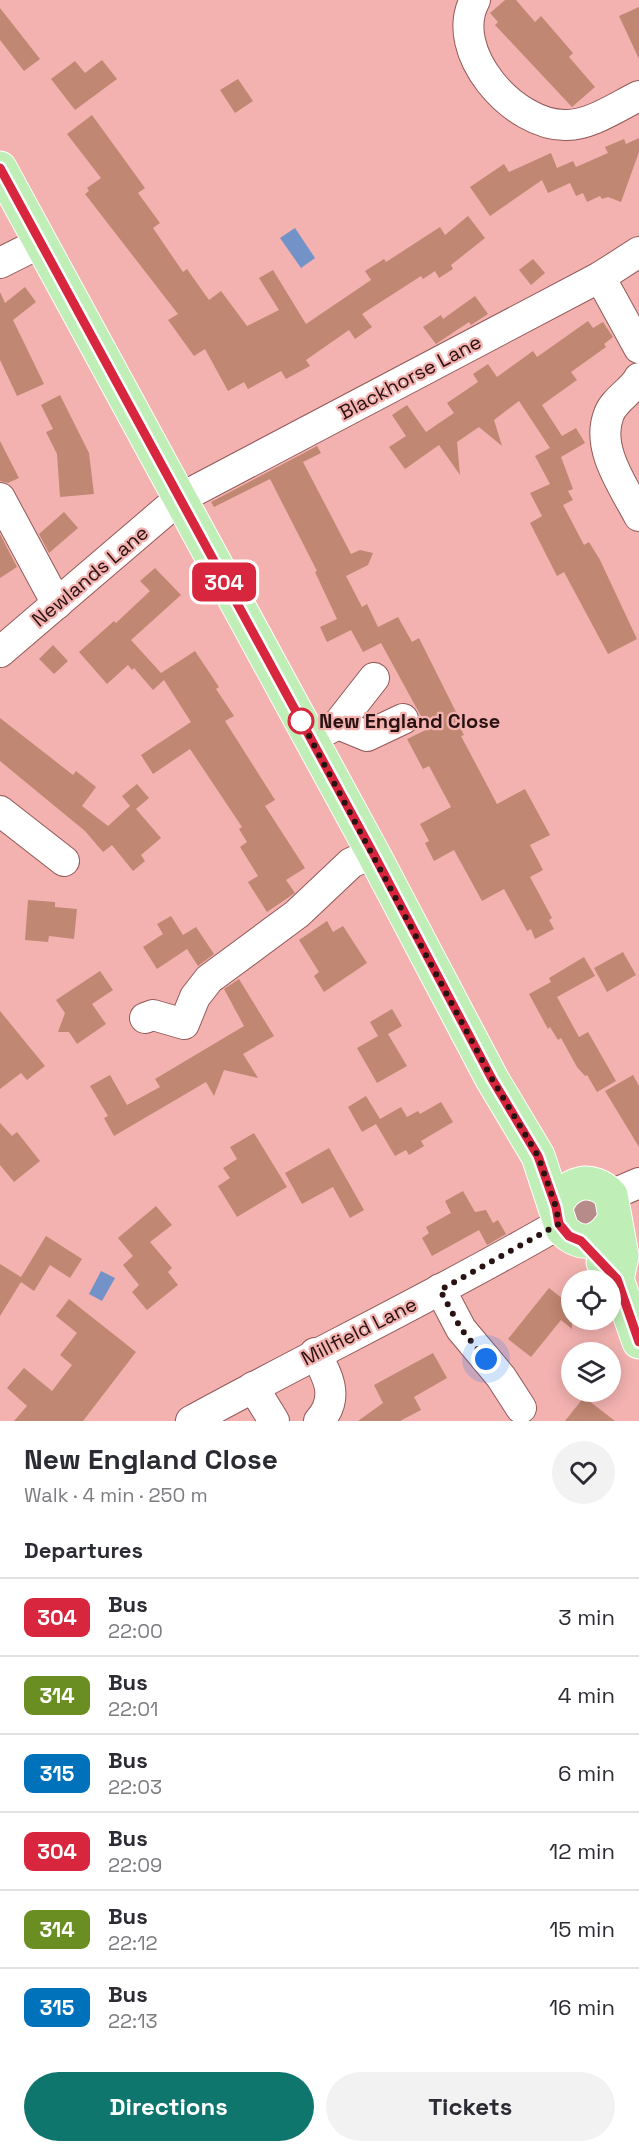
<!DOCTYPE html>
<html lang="en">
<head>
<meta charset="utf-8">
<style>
	:root { --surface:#fff; --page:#f2f2f3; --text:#2b2b33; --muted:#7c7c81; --line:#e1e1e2; --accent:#0f766e }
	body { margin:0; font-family:"Space Grotesk",sans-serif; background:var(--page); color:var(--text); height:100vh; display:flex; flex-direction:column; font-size:22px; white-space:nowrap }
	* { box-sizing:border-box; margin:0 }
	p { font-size:20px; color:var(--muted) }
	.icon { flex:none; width:33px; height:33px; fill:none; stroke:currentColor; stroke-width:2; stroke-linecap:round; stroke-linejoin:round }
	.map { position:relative; height:1421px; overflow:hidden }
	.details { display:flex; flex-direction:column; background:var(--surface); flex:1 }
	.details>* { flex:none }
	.badge { padding:0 12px; border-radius:9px; font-size:21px; line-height:39px }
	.buttons { position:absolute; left:561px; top:1270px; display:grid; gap:12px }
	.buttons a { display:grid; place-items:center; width:60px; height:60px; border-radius:50%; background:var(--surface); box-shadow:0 3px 15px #0003; font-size:30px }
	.you { position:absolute; width:30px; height:30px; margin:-15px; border:4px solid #fff; border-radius:50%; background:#1a73e8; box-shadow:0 0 0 9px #1a73e833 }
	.map>.badge { position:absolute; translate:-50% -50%; box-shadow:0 0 0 3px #fff }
	h2 { padding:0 24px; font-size:22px; line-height:54px }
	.round { display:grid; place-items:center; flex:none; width:63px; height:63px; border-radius:32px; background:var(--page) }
	.headline { display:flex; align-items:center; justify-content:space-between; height:102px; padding:0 24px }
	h1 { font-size:28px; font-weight:700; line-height:45px }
	.action { display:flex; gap:12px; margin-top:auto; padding:12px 24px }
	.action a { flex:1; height:69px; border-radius:36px; background:var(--accent); color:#fff; font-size:24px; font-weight:700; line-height:69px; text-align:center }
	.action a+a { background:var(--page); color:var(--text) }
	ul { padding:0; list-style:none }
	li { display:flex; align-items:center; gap:18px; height:78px; padding:0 24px; border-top:2px solid var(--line) }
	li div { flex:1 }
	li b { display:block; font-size:22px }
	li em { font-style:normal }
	li .badge { min-width:66px; font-weight:700; text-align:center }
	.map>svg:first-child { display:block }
	.green { fill:#b78b8a }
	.water { fill:#7393c8 }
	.building { fill:#c08772 }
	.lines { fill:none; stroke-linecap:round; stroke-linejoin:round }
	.minor-casing { stroke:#925858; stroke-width:32 }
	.major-casing { stroke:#fff; stroke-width:35 }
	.minor { stroke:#fff; stroke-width:30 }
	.major { stroke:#bfeeb6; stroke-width:33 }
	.line-casing { stroke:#fff; stroke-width:14 }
	.line { stroke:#d7263d; stroke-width:9 }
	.walk { stroke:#291212; stroke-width:6; stroke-dasharray:0 10.8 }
	.stop-dot { fill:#fff; stroke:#d7263d; stroke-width:3 }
	.labels { text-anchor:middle; stroke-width:4.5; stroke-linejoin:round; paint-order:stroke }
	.street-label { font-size:20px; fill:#291212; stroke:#f3b2b0 }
	.stop-label { font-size:20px; font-weight:bold; fill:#291212; stroke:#f3b2b0; text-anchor:start }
</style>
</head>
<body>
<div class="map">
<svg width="639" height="1421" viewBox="0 0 639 1421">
	<rect width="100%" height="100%" fill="#f3b2b0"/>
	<circle class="green" cx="586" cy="1211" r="13"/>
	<g class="water">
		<path d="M295,228L315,258L301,268L280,238Z"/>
		<path d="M101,1271L115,1278L102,1301L89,1294Z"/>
	</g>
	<g class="building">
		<path d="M505,0H516L535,22L541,16L573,53L569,57L595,87L572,107L495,25L498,22L490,13Z"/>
		<path d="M639,7V59L619,16Z"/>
		<path d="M0,8L40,59L24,71L0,40Z"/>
		<path d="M102,60L117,79L75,110L51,79L75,61L85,73Z"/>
		<path d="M238,79L253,101L235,113L220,90Z"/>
		<path d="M92,115L145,188L138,193L160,223L153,228L183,272L187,269L209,300L221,291L247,326L279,310L259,278L273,270L306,324L371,280L365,271L384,259L386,262L440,227L445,235L468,216L485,238L451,265L453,269L439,278L435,271L423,279L421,276L362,314L372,327L355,339L349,330L306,360L310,366L286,379L281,371L248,389L244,382L228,391L205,349L194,356L168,320L178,314L85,194L89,191L87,188L101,178L67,134Z"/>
		<path d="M639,138V152L621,202L608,197L602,199L600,196L587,202L583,193L576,196L570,183L548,193L542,180L490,216L470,187L504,164L509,172L551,153L557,168L573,161L576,167L608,153L605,147L624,139L626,144Z"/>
		<path d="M533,259L545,273L531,285L519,270Z"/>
		<path d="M25,287L36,302L13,320L44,384L17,396L0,360V292L5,303Z"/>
		<path d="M475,296L488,314L471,325L469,322L436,344L423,327L441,315L443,319Z"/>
		<path d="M588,321L593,328L603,322L613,337L604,344L606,347L571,372L577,380L542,405L562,436L576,428L585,443L561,457L573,489L568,491L573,500L563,505L584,545L589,542L600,560L637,639L608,654L564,572L557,576L530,523L542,516L530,493L550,484L535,456L550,448L519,401L494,420L502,446L479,427L457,442L460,475L439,445L405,469L389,447L406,436L392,415L407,405L426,432L454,413L447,403L478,382L473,374L488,364L497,377L533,351L537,357Z"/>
		<path d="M60,395L89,453L94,494L60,497L57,454L46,432L53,429L41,405Z"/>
		<path d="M0,441L19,478L8,483L0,481Z"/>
		<path d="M317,446L321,453L303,462L351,554L360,550L373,553L368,565L346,576L362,607L367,604L378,627L398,617L412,642L419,638L460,720L457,722L464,735L461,736L497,804L525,789L550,835L530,845L543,870L530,877L552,918L549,920L554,929L535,939L531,929L527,931L504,889L482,901L454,850L434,861L425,843L429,841L420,824L451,807L429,766L423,769L407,739L428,729L381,643L363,652L351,630L327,642L320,627L337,619L315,572L317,571L270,479L214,507L211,502Z"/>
		<path d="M64,512L78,528L49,553L39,534Z"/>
		<path d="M0,534L17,567L0,578Z"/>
		<path d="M155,568L181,595L131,640L161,673L195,651L219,687L216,689L234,716L225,721L275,800L265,806L305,868L286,880L295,893L267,912L248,882L258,876L240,847L247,842L239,829L242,827L190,749L153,774L141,755L191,722L164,680L153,690L134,668L132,670L128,665L107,684L79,652L114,621L116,623L150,591L140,581Z"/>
		<path d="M53,645L68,661L54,674L39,659Z"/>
		<path d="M0,718L73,775L76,771L96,787L82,806L108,826L130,806L122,796L137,784L149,798L136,809L161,838L141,855L145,861L133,871L112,845L103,852L85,831L0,761Z"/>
		<path d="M28,900L55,902V907L77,909L74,939L49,936L48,942L25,940Z"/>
		<path d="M171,916L183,935L196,927L214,954L198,966L187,949L157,969L143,947L163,934L157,924Z"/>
		<path d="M327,921L333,932L343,926L367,963L324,992L314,976L319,972L299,940Z"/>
		<path d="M623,952L636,975L607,992L594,968Z"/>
		<path d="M584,957L595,976L557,997L579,1037L588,1032L616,1081L597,1092L587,1075L585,1076L577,1067L561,1038L558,1040L550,1027L548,1029L529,994L551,982L549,978Z"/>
		<path d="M100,971L113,990L92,1004L106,1024L77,1044L69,1032H58L65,1013L56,1000Z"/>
		<path d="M239,979L274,1036L243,1054L258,1078L224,1070L214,1096L206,1082L114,1136L104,1118L108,1116L90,1086L110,1075L127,1105L160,1087L155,1079L244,1026L224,989Z"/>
		<path d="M392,1009L402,1026L388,1034L407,1066L377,1083L357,1048L378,1036L370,1022Z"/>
		<path d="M0,1011L45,1066L27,1080L21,1073L0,1089Z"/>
		<path d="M633,1075L639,1086V1147L605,1091Z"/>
		<path d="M366,1096L380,1119L401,1107L407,1117L418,1111L420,1114L441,1102L453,1122L421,1141L424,1146L409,1155L406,1150L395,1156L376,1124L362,1132L348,1107Z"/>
		<path d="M0,1123L12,1136L17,1132L40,1161L14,1182L0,1165Z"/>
		<path d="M254,1133L287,1187L237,1217L218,1186L230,1178L223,1168L237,1159L230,1147Z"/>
		<path d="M329,1148L364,1210L350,1218L333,1187L302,1204L285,1173Z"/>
		<path d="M463,1191L475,1212L486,1210L493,1223L498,1220L506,1234L487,1245L479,1230L432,1256L422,1238L429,1233L426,1227L451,1213L445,1201Z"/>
		<path d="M156,1206L172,1225L150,1242L172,1268L168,1272L178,1285L147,1310L132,1292L139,1285L123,1265L133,1256L118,1238Z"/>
		<path d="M46,1236L82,1259L70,1278L50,1265L34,1291L21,1282L0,1316V1264L21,1277Z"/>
		<path d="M549,1288L572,1306V1329L561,1320L531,1357L508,1339Z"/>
		<path d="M69,1299L136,1352L83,1421H14L27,1406L7,1388L24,1368L52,1391L72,1365L60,1355L77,1333L56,1316Z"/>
		<path d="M433,1353L447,1378L414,1397L421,1410L400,1421H358L383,1403L374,1385Z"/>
		<path d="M584,1397L615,1421H565Z"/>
	</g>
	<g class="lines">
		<defs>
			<g id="minor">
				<path d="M475,0C447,51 514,127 567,125C591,125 618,106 639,96"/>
				<path d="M0,263L40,243"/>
				<path d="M600,277L639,348"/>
				<path d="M639,378C632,391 614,400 609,414C595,448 624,487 639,516"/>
				<path d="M0,498L57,604"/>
				<path d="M0,652L179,499L600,277L639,252"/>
				<path d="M338,724L367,736L403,719"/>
				<path d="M310,739L338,724L374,678"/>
				<path d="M0,811L64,861"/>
				<path d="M145,1018L153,1015L184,1024L195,997L209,979L297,914L351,863L373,853"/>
				<path d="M611,1195L639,1183"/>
				<path d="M440,1289L461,1329L501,1377L521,1408"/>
				<path d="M315,1353C328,1376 340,1398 319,1421"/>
				<path d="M253,1387L274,1421"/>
				<path d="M191,1421C313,1354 439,1294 559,1224"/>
			</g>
			<g id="major">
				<path d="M0,168L373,853L492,1079L538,1156L562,1229C582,1249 600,1243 614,1220"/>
				<path d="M556,1207C566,1181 592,1175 611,1195L622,1256L617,1279"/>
				<path d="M603,1262L617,1279L639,1342"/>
			</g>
		</defs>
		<use href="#minor" class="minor-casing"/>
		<use href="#major" class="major-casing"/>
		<use href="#minor" class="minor"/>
		<use href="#major" class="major"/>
	</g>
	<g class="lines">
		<defs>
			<path id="line" d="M0,168L373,853L492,1079L538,1156L556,1207L559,1224L569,1236L581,1241L617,1279L639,1342"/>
		</defs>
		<use href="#line" class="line-casing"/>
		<use href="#line" class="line"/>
		<path class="walk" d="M301,721L300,719L492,1079L538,1156L556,1207L559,1224L440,1290L461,1329L486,1359"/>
	</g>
	<circle class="stop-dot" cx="301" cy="721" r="12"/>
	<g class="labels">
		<g class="street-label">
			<text transform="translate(410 377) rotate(-28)" y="7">Blackhorse Lane</text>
			<text transform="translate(90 576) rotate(-40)" y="7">Newlands Lane</text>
			<text transform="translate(359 1331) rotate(-27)" y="7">Millfield Lane</text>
		</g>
		<g class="stop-label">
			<text x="319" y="728">New England Close</text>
		</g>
	</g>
</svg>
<div class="buttons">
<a><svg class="icon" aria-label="locate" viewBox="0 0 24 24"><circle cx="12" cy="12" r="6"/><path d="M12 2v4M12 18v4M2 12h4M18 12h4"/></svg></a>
<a><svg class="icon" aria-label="layers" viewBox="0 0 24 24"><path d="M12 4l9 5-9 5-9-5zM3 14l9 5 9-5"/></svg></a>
</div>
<div class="you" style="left:486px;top:1359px"></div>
<b class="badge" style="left:224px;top:582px;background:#d7263d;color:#fff">304</b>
</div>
<section class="details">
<div class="headline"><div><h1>New England Close</h1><p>Walk · 4 min · 250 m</p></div><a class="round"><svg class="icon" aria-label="heart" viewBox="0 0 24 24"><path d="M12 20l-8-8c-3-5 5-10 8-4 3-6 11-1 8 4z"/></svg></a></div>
<h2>Departures</h2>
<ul>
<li><span class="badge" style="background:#d7263d;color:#fff">304</span><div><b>Bus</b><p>22:00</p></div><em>3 min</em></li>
<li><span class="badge" style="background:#6b8e23;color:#fff">314</span><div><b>Bus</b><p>22:01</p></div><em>4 min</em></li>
<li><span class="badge" style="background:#0072bc;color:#fff">315</span><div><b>Bus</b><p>22:03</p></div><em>6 min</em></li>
<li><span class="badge" style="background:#d7263d;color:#fff">304</span><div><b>Bus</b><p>22:09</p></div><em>12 min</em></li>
<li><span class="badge" style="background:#6b8e23;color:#fff">314</span><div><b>Bus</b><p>22:12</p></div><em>15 min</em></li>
<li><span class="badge" style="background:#0072bc;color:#fff">315</span><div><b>Bus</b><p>22:13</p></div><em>16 min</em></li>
</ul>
<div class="action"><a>Directions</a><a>Tickets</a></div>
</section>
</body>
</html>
